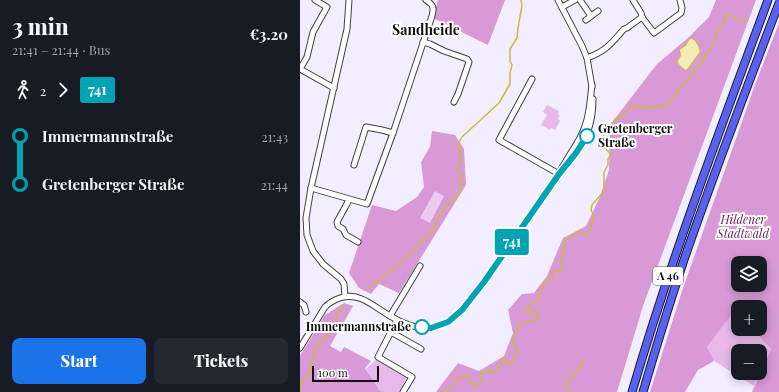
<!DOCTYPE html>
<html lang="en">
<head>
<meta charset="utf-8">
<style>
	:root { --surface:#171b24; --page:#242831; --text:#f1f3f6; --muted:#9ea1a6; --accent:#1a73e8 }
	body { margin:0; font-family:"Playfair Display",serif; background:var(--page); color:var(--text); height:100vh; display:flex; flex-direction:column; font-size:15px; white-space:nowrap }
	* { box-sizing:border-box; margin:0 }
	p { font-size:13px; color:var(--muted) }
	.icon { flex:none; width:22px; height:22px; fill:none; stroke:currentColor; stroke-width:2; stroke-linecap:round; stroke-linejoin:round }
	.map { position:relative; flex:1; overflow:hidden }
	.panel { display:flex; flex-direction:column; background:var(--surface); width:300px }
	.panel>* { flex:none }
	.badge { padding:0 8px; border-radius:3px; font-size:14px; line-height:26px }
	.tools { position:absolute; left:431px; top:256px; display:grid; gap:8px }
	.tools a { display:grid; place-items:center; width:36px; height:36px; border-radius:8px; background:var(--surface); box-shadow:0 2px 10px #0003; font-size:20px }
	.scale { position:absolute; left:12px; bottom:10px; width:67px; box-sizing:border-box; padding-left:4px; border:2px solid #0d0d0d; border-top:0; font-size:11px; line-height:14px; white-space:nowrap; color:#0d0d0d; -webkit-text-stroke:3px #fff; paint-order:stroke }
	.map>.badge { position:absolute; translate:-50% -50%; box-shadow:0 0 0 2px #fff }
	.legs { display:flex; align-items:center; gap:6px; height:44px; padding:0 12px; font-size:13px }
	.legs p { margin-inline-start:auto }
	.summary { display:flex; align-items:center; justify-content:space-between; height:68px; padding:0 12px }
	h1 { font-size:22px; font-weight:800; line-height:30px }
	.cta { display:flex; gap:8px; margin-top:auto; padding:8px 12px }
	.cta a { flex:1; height:46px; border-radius:8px; background:var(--accent); color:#fff; font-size:16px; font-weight:800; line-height:46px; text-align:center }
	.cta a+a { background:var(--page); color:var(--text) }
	ul { padding:0 12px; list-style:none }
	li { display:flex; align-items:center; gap:14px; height:48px; font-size:15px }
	li i { display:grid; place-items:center; width:6px; height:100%; margin:0 5px; background:currentColor }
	li i::after { content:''; width:10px; height:10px; margin:-5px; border:3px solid; border-radius:50%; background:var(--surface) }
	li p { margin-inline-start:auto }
	li:first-child i { background:linear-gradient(#0000 50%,currentColor 0) }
	li:last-child i { background:linear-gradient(currentColor 50%,#0000 0) }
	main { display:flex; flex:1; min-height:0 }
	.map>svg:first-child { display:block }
	.green { fill:#e7b8e9 }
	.forest { fill:#d998d6; fill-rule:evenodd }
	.pitch { fill:#eacaf0 }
	.water { fill:#f5ecb4; stroke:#cbbb3c }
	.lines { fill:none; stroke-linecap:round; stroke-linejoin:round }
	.stream { stroke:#cbbb3c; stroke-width:1.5 }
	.minor-casing { stroke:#404040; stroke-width:7 }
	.highway-casing { stroke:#1e1e1e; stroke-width:9 }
	.minor { stroke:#fff; stroke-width:5 }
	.highway { stroke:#5961f2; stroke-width:7 }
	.line-1-casing { stroke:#fff; stroke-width:9 }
	.line-1 { stroke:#00a3b4; stroke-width:6 }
	.stop-1-dot { fill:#fff; stroke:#00a3b4; stroke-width:2 }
	.labels { text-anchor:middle; stroke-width:4; stroke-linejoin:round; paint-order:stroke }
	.shield { fill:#fff; stroke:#565656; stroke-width:1 }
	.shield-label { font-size:11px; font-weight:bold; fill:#0d0d0d }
	.stop-label { font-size:12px; font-weight:bold; fill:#0d0d0d; stroke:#fff; text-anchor:start }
	.park-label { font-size:12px; font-style:italic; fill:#641e51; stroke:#fff }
	.quarter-label { font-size:14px; font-weight:bold; fill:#0d0d0d; stroke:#fff }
</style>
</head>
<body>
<main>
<section class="panel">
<div class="summary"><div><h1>3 min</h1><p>21:41 – 21:44 · Bus</p></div><b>€3.20</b></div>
<div class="legs"><svg class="icon" aria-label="walk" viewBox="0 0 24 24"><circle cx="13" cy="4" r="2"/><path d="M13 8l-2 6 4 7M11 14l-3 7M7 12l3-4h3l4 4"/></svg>2<svg class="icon" aria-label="forward" viewBox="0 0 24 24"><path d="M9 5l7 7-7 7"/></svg><b class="badge" style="background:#00a3b4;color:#fff">741</b></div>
<ul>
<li><i style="color:#00a3b4"></i><b>Immermannstraße</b><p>21:43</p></li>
<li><i style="color:#00a3b4"></i><b>Gretenberger Straße</b><p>21:44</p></li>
</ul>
<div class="cta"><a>Start</a><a>Tickets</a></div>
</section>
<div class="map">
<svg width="479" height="392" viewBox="0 0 479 392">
	<rect width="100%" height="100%" fill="#f3eeff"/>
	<g class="green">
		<path d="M247,105L259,111L258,114L260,115L258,119L260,121L255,130L251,128L250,130L241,125L247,115L243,112Z"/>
		<path d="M434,310L438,315V329H452L471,349L460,373V351H438V373H460L454,386L414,361L407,347Z"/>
		<path d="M76,360L84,364L107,377L99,392H86L80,391L66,369Z"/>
	</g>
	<g class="forest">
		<path d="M138,0H205L188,45L133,18Z"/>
		<path d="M416,0H456L343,306L317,392H136L158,363L179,371L204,356L213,333L208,310L222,294L234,293L247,276L263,238L286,226L299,199L309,170L310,125L357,64L388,38L409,17Z"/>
		<path d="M479,23V392H452L471,349L452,329H460V307H438V315L434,311L407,347L414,361L398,370L385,392H350L382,291L456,82ZM438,263H460V285H438Z"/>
		<path d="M132,131L155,135L164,149L166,185L99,293L79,284L71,294L59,288L49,273L72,205L96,211L117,197L124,187L121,162L130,147Z"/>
		<path d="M44,303L53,306L30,346L41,352L44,347L71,361L65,368L80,391L86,392H0V356L25,315Z"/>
	</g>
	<path class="pitch" d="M135,191L144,196L130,223L120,218Z"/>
	<path class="water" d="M391,38C396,40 400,47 400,52L387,70H385L380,66L377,62C380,57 382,55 379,50L386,45L388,41Z"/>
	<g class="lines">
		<g class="stream">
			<path d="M67,289L98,265L134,229L137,218L151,201L158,194L161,188L162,175L157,170C162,160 161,154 158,144L162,137L199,103L210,84V73L212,65L210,61V49L217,38L218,28L222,6L221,0"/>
			<path d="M0,389L2,381L9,375L14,354L18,345L35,327L37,313L44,306"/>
			<path d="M143,392C145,391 147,390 149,389C156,384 155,375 167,376L171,379V383L175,385H177L182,381L181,373L184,371L188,370L192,373C199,370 200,363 205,358L207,362L210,364L213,362L214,356L218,351C216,347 214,345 212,341L215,338C215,328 219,324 228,322C230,321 233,321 235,320C237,319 238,317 238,315L234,310L231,313L229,314L227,312C229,303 232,304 239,300C239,293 243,284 247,280H251L253,278C252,274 252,272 255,270L259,272L262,270L263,265L261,261L265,241L278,232L287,235L289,231L294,217L291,210L292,205L304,191V172L308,165V159L311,154L304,147C304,142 303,139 304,133L311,131L315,119L324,115L331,106C342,108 358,108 368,104L375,96L381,86L388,80L401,62L414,42L419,28L423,24L425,18L427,15L432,16L436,20H445"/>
			<path d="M271,392V391L265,386L267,383L285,360"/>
		</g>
		<defs>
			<g id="minor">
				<path d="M15,0L27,7L13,32L7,57L0,69L34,88"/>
				<path d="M258,0L282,46L287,58L292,87"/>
				<path d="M280,0L291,16"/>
				<path d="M333,0L341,13L342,17L354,33L381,13L382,8L380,0"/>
				<path d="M262,7L275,0"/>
				<path d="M286,20L298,11"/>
				<path d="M123,42L130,44L144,51L167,59L169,62L158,94L154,102"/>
				<path d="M287,58C306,51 311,44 324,29L327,28L342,17"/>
				<path d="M232,79L199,140L259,174"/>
				<path d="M268,162C285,140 293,128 293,99"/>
				<path d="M54,165L66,127L82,130L93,133"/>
				<path d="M11,188L67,204L93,133L132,16C134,8 134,5 126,0"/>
				<path d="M49,200L37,222L38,226L43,229L46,235L58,242"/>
				<path d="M45,296L44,284L41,279L23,264L13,251L7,235L6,218L11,188L47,29L49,0"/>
				<path d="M0,302L4,305L6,312"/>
				<path d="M90,316L120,266"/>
				<path d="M97,320L78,357L112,377L103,392"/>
				<path d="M91,332L121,349"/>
				<path d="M0,348L25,307C29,303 34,300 40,298C60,291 75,308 92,317C105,325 123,331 138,326C146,323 152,319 159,314C167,306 174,295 181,286C194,268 207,249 219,231C232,212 247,193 259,174C261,169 263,165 266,161C273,149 281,139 285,126C290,113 290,99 292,85"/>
			</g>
			<g id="highway">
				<path d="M332,392C371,259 420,130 468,0"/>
				<path d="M343,392C357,344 372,295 388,248C417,166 448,84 479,3"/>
			</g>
		</defs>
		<use href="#minor" class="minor-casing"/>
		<use href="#highway" class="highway-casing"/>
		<use href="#minor" class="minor"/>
		<use href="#highway" class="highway"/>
	</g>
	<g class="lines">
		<defs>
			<path id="line-1" d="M122,327L131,328L148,322L162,310L184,282L259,174L276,153L287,136"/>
		</defs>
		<use href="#line-1" class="line-1-casing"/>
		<use href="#line-1" class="line-1"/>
	</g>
	<g class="stop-1-dot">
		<circle cx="287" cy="136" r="7"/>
		<circle cx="122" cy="327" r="7"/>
	</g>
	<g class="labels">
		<rect class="shield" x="353" y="267" width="30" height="18" rx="3"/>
		<g class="shield-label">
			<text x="368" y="280">A 46</text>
		</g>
		<g class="stop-label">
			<text x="298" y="133">Gretenberger<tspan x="298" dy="14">Straße</tspan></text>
			<text x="111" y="331" text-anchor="end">Immermannstraße</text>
		</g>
		<g class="park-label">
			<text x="443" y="224">Hildener<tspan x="443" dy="14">Stadtwald</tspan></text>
		</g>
		<g class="quarter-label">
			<text x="126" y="35">Sandheide</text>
		</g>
	</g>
</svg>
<div class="tools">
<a><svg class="icon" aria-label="layers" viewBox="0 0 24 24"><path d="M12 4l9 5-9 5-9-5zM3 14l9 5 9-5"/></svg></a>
<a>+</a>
<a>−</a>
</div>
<div class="scale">100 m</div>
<b class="badge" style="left:212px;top:242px;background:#00a3b4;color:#fff">741</b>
</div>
</main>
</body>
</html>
